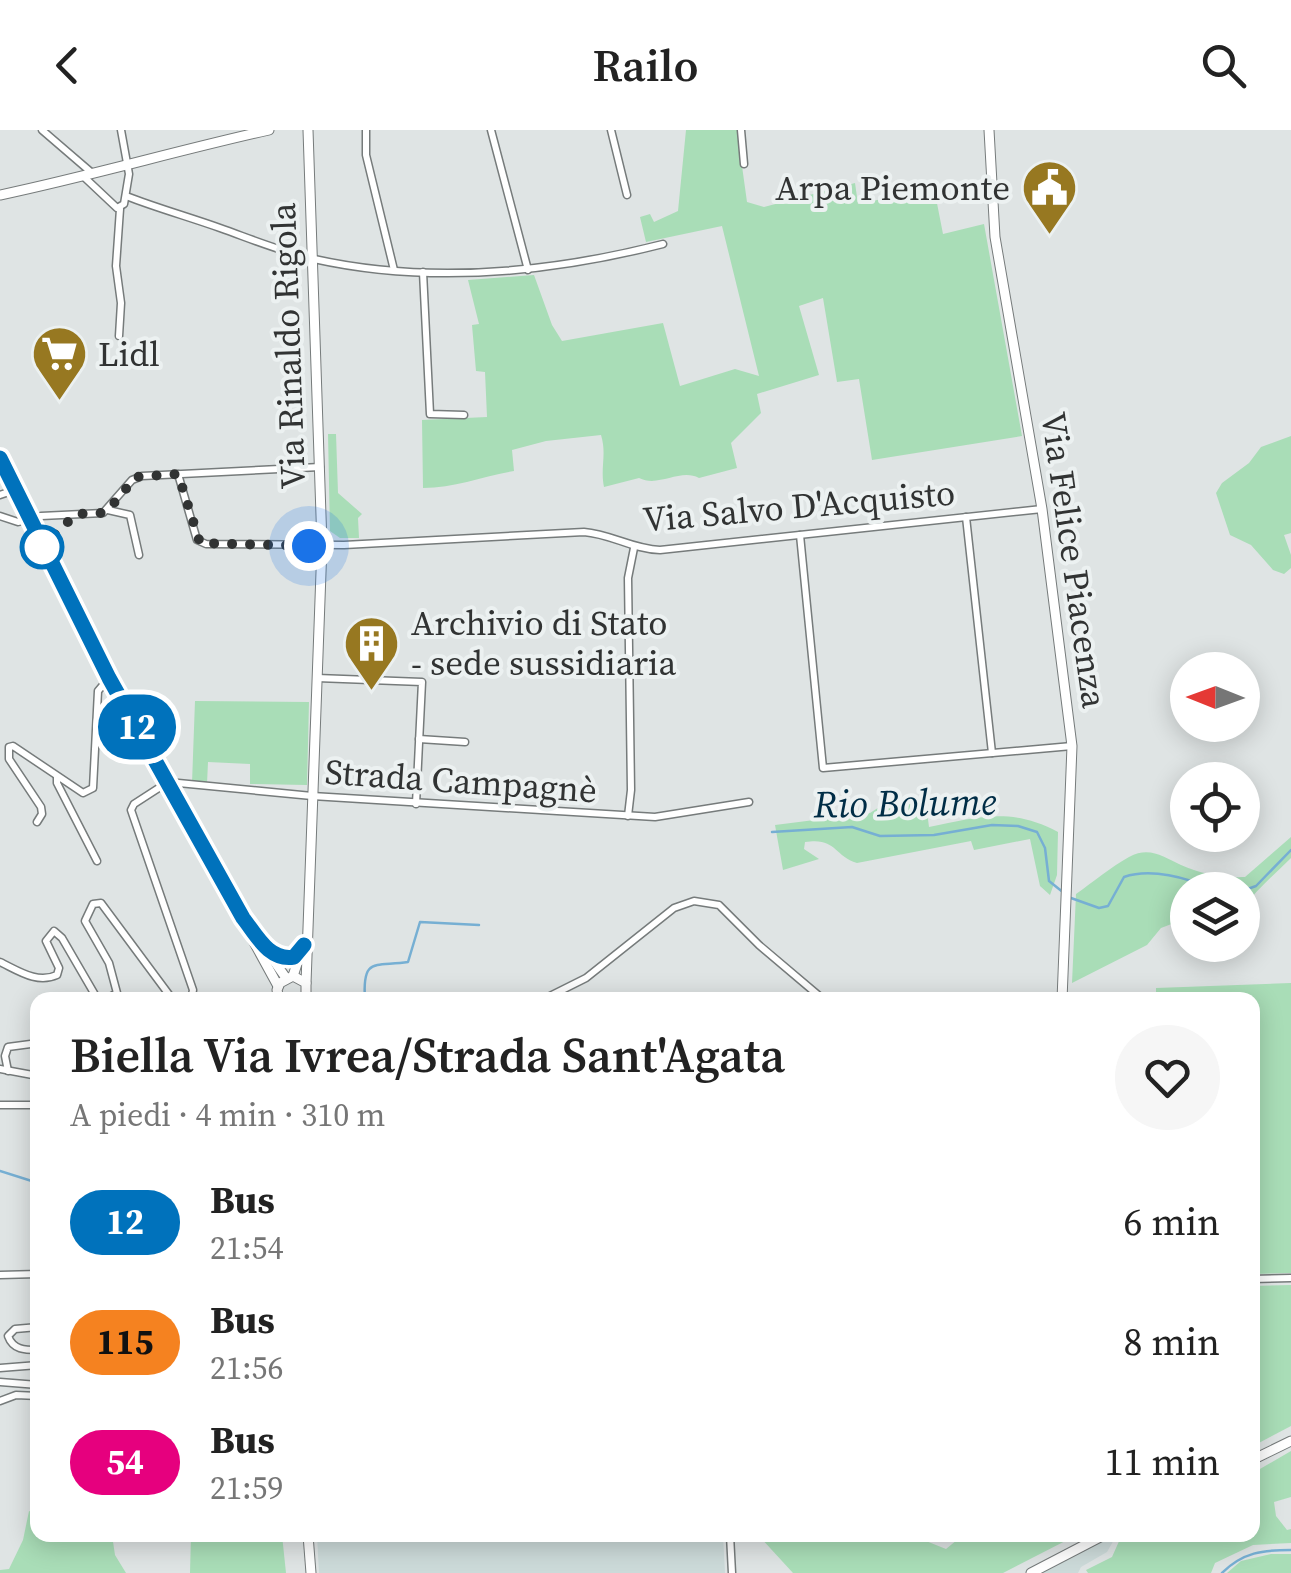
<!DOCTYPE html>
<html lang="it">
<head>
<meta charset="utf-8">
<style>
	:root { --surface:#fff; --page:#f6f6f6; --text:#222; --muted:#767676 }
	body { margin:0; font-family:"Source Serif 4",serif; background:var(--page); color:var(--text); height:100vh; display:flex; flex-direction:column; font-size:38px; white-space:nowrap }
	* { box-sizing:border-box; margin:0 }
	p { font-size:32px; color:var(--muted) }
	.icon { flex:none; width:55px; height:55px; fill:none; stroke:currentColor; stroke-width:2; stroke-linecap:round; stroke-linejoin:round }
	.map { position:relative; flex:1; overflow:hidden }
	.side { position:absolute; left:30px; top:862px; width:1230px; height:550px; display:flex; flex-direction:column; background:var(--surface); border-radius:20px; box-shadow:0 5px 25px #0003 }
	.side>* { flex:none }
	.badge { padding:0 20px; border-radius:32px; font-size:35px; line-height:65px }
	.needle { width:65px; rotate:271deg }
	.buttons { position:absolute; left:1170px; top:522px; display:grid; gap:20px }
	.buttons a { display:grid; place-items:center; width:90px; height:90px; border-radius:50%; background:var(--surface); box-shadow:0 5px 25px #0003; font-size:50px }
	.you { position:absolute; width:50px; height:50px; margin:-25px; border:8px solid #fff; border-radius:50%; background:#1a73e8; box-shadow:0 0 0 15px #1a73e833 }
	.map>.badge { position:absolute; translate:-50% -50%; box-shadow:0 0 0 5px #fff }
	.round { display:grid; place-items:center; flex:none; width:105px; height:105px; border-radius:52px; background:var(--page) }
	.summary { display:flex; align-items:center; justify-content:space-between; height:170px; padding:0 40px }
	h1 { font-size:48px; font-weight:600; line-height:75px }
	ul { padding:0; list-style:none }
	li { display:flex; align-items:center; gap:30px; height:120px; padding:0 40px }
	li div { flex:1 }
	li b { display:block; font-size:38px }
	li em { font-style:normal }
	li .badge { min-width:110px; font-weight:700; text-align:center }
	header { display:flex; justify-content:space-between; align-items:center; height:130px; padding:0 40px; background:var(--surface); font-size:45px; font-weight:600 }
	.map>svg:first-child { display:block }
	.built { fill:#ccdad9 }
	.green { fill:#a9ddb7 }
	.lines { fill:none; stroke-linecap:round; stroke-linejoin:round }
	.stream { stroke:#76afd3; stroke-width:2.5 }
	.street-casing { stroke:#767b7b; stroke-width:9 }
	.secondary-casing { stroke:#767b7b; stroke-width:11 }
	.street { stroke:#fff; stroke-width:6 }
	.secondary { stroke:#fff; stroke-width:9 }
	.line-casing { stroke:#fff; stroke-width:22 }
	.line { stroke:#0072bc; stroke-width:15 }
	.walk { stroke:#313333; stroke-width:10; stroke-dasharray:0 18 }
	.stop-dot { fill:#fff; stroke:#0072bc; stroke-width:5 }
	.labels { text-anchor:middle; stroke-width:8; stroke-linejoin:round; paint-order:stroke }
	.poi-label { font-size:35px; fill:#313333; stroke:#ecf1f1; text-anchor:start }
	.street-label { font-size:35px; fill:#313333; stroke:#ecf1f1 }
	.water-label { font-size:38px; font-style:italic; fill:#002d46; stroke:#ecf1f1 }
</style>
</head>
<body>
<header><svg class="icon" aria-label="back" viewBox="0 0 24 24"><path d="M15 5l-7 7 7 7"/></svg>Railo<svg class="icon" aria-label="search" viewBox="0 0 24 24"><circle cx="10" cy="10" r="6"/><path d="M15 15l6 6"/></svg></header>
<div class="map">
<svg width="1291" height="1443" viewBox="0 0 1291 1443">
	<rect width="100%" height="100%" fill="#dfe4e4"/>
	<g class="built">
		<path d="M317,1405H723L725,1443H319Z"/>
		<path d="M1111,1405L1115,1408L1107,1422L1081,1437L1078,1443H1040Z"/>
	</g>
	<g class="green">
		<path d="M686,0H737L747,72L764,77L855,53L858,74L934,58L943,104L984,94L1022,306L872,330L859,249L837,252L823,168L799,176L819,245L757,264L761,283L731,313L737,338L699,348C680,338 659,358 639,348L604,357C600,338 607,324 601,305L546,311L512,320L514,341C483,346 455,358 423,358L422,290L487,287L485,242L476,241L472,195L479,194L468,150L534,145L552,195L562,211L663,193L680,256L735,239L759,246L722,96L646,112L640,87L650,84L654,92L678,81Z"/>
		<path d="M328,304H336L338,363L362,384L358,388L359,408H340L330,401Z"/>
		<path d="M1291,306V403L1284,405L1291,425V438L1284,444L1273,440L1251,415L1230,405L1216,363L1222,353L1249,333L1261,317Z"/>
		<path d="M195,571L309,572L307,655L250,654V634L208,632L207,654L192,653Z"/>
		<path d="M884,674H926L929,697C979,687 1011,677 1058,702L1057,745L1050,765L1040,756L1030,709L974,720L971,711L857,733C833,725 836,707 805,712L804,719L819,729L783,740L775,695L870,683Z"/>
		<path d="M1291,707V728C1274,745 1256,760 1243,778L1242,760H1188L1187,783L1182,790L1161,798L1147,815L1072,853L1076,764C1093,752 1111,737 1129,727C1150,716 1163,727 1181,735C1200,744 1225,748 1245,747Z"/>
		<path d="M1291,853V1143L1253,1144L1252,870H1156V858Z"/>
		<path d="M1291,1155V1296L1253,1316V1156Z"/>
		<path d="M1291,1321V1367L1274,1372L1276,1386L1287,1400L1291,1399V1413L1253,1415L1215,1433L1211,1443H1088L1086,1440L1112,1427L1120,1409L1129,1405H1219L1224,1412L1231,1405H1252L1253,1343Z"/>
		<path d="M29,1381L37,1384L38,1405H112L115,1425L126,1443H0V1440L9,1439L23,1410Z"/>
		<path d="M191,1405H282L286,1443H190Z"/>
		<path d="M758,1405H911L946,1419L963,1405H1077L1003,1443H793Z"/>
		<path d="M1271,1424H1291V1443H1227L1241,1431Z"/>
	</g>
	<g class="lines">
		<g class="stream">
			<path d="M772,702L852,697L880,706L934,705L992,695L1018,696L1037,702L1045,718L1049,751L1064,763"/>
			<path d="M1242,761L1256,756L1291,720"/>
			<path d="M1071,768L1099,778L1108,776L1124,747C1150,738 1188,747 1212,760"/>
			<path d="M365,870C362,826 375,837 408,832L420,792L479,795"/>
			<path d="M0,1041L38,1053"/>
			<path d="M1222,1443C1243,1422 1263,1420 1291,1420"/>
		</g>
		<defs>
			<g id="street">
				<path d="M42,0L92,43"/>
				<path d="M366,0V25L394,140"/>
				<path d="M491,0L528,140"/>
				<path d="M611,0L627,65"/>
				<path d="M741,0L744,34"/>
				<path d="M83,46L117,78L124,74L129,44L121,0"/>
				<path d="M126,66C157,78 189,87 220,98C251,109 282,122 314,129C431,155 549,143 663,114"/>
				<path d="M423,142L430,284L464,285"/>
				<path d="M119,206L121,173L116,136L120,79"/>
				<path d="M178,344L197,410L206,414L344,415L584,402C611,404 632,419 660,420L1042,379"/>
				<path d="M0,365L15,360"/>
				<path d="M108,380L130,385L139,425"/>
				<path d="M0,386L18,392L41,386L103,383L132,350L142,346L320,337"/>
				<path d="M966,387L992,623"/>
				<path d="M800,405L823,638L1072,616"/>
				<path d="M317,548L422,552L416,674"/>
				<path d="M419,609L465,612"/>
				<path d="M57,647V653L97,731"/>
				<path d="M628,686L631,660L628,448L634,418"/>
				<path d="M37,692L42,684L41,677L9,629V617L13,616L83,663L93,658L98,561L109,548"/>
				<path d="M0,832C19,841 37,854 57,845L59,838L46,811L54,801L62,808L98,870"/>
				<path d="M105,870L117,863L109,833L85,791L93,774L101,773L173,870"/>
				<path d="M191,870L193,860L131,680L134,674L168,652L312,666L655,687L749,672"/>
				<path d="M542,870L586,848L674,778L694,771L719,775L759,815L824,870"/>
				<path d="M0,939L38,946"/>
				<path d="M8,941L5,926L8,917L38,913"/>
				<path d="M0,975H38"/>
				<path d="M0,1145L38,1144"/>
				<path d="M1252,1149L1291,1148"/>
				<path d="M38,1197L15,1199L8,1206C13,1220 25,1220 38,1220"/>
				<path d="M0,1238L38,1235"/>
				<path d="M0,1252L38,1255"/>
				<path d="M0,1271L16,1265L38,1266"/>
				<path d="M730,1405L732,1443"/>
			</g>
			<g id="secondary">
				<path d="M989,0L995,107L1042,379L1072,616L1062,870"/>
				<path d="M0,65C90,46 179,20 269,0"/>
				<path d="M0,328L109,548L278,856"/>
				<path d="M253,801L286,848"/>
				<path d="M293,846L304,812"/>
				<path d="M306,853L322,415L308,0"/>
				<path d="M279,870L277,860L280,853L293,846L306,853V870"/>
				<path d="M1252,1330L1291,1311"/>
				<path d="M308,1405L311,1443"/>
				<path d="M1031,1443L1104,1405"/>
			</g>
		</defs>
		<use href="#street" class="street-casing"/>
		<use href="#secondary" class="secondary-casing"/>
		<use href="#street" class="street"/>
		<use href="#secondary" class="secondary"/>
	</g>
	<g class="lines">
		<defs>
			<path id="line" d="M0,328L109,548L243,788C257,806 269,831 294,827L304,815"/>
		</defs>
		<use href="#line" class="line-casing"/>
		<use href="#line" class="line"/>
		<path class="walk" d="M42,417L76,384L102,383L108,380L136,347L178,344L200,413L309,416"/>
	</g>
	<defs>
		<symbol id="civic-pin" viewBox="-11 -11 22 30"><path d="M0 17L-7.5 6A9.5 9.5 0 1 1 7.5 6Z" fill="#977821" stroke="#ecf1f1"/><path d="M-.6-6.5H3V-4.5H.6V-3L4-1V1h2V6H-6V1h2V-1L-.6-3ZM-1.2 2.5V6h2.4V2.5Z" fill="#fff"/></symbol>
		<symbol id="supermarket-pin" viewBox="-11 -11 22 30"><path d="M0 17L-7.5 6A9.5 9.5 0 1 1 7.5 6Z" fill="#977821" stroke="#ecf1f1"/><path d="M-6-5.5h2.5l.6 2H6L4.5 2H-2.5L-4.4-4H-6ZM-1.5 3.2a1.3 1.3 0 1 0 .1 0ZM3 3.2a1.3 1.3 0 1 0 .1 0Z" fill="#fff"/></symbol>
		<symbol id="building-pin" viewBox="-11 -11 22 30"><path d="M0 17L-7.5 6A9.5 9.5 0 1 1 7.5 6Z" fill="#977821" stroke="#ecf1f1"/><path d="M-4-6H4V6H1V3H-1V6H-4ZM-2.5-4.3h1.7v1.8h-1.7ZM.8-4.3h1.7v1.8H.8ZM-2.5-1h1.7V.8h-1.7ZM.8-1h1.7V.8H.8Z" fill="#fff"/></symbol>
	</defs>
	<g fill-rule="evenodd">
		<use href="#civic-pin" x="1018" y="26" width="63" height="86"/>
		<use href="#supermarket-pin" x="28" y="192" width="63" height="86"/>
		<use href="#building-pin" x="340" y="482" width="63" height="86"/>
	</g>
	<circle class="stop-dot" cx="42" cy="417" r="20"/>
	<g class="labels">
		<g class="poi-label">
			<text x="1010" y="70" text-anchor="end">Arpa Piemonte</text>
			<text x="98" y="236">Lidl</text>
			<text x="411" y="505">Archivio di Stato<tspan x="411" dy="40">- sede sussidiaria</tspan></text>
		</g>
		<g class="street-label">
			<text transform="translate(288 216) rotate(-92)" y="12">Via Rinaldo Rigola</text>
			<text transform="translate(799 376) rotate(-5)" y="12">Via Salvo D'Acquisto</text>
			<text transform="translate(1074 430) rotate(82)" y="12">Via Felice Piacenza</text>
			<text transform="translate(461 651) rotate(4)" y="12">Strada Campagnè</text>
		</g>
		<g class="water-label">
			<text transform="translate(905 673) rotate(-1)" y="13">Rio Bolume</text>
		</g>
	</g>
</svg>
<div class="buttons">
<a><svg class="needle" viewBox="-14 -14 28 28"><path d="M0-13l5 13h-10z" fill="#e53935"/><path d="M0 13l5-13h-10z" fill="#767676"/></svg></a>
<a><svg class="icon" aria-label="locate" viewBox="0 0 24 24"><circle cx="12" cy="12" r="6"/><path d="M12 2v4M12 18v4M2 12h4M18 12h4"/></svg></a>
<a><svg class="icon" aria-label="layers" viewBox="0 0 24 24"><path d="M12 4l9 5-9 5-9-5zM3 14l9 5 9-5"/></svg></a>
</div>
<div class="you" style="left:309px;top:416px"></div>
<b class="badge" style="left:137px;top:597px;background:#0072bc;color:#fff">12</b>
<section class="side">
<div class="summary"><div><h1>Biella Via Ivrea/Strada Sant'Agata</h1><p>A piedi · 4 min · 310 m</p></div><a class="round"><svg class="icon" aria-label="heart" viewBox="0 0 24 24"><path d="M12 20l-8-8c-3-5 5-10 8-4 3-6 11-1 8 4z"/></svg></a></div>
<ul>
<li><span class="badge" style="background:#0072bc;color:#fff">12</span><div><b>Bus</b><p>21:54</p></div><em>6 min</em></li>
<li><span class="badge" style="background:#f58220;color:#111">115</span><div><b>Bus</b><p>21:56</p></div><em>8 min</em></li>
<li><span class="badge" style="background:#e6007e;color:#fff">54</span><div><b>Bus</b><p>21:59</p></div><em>11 min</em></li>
</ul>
</section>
</div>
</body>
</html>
